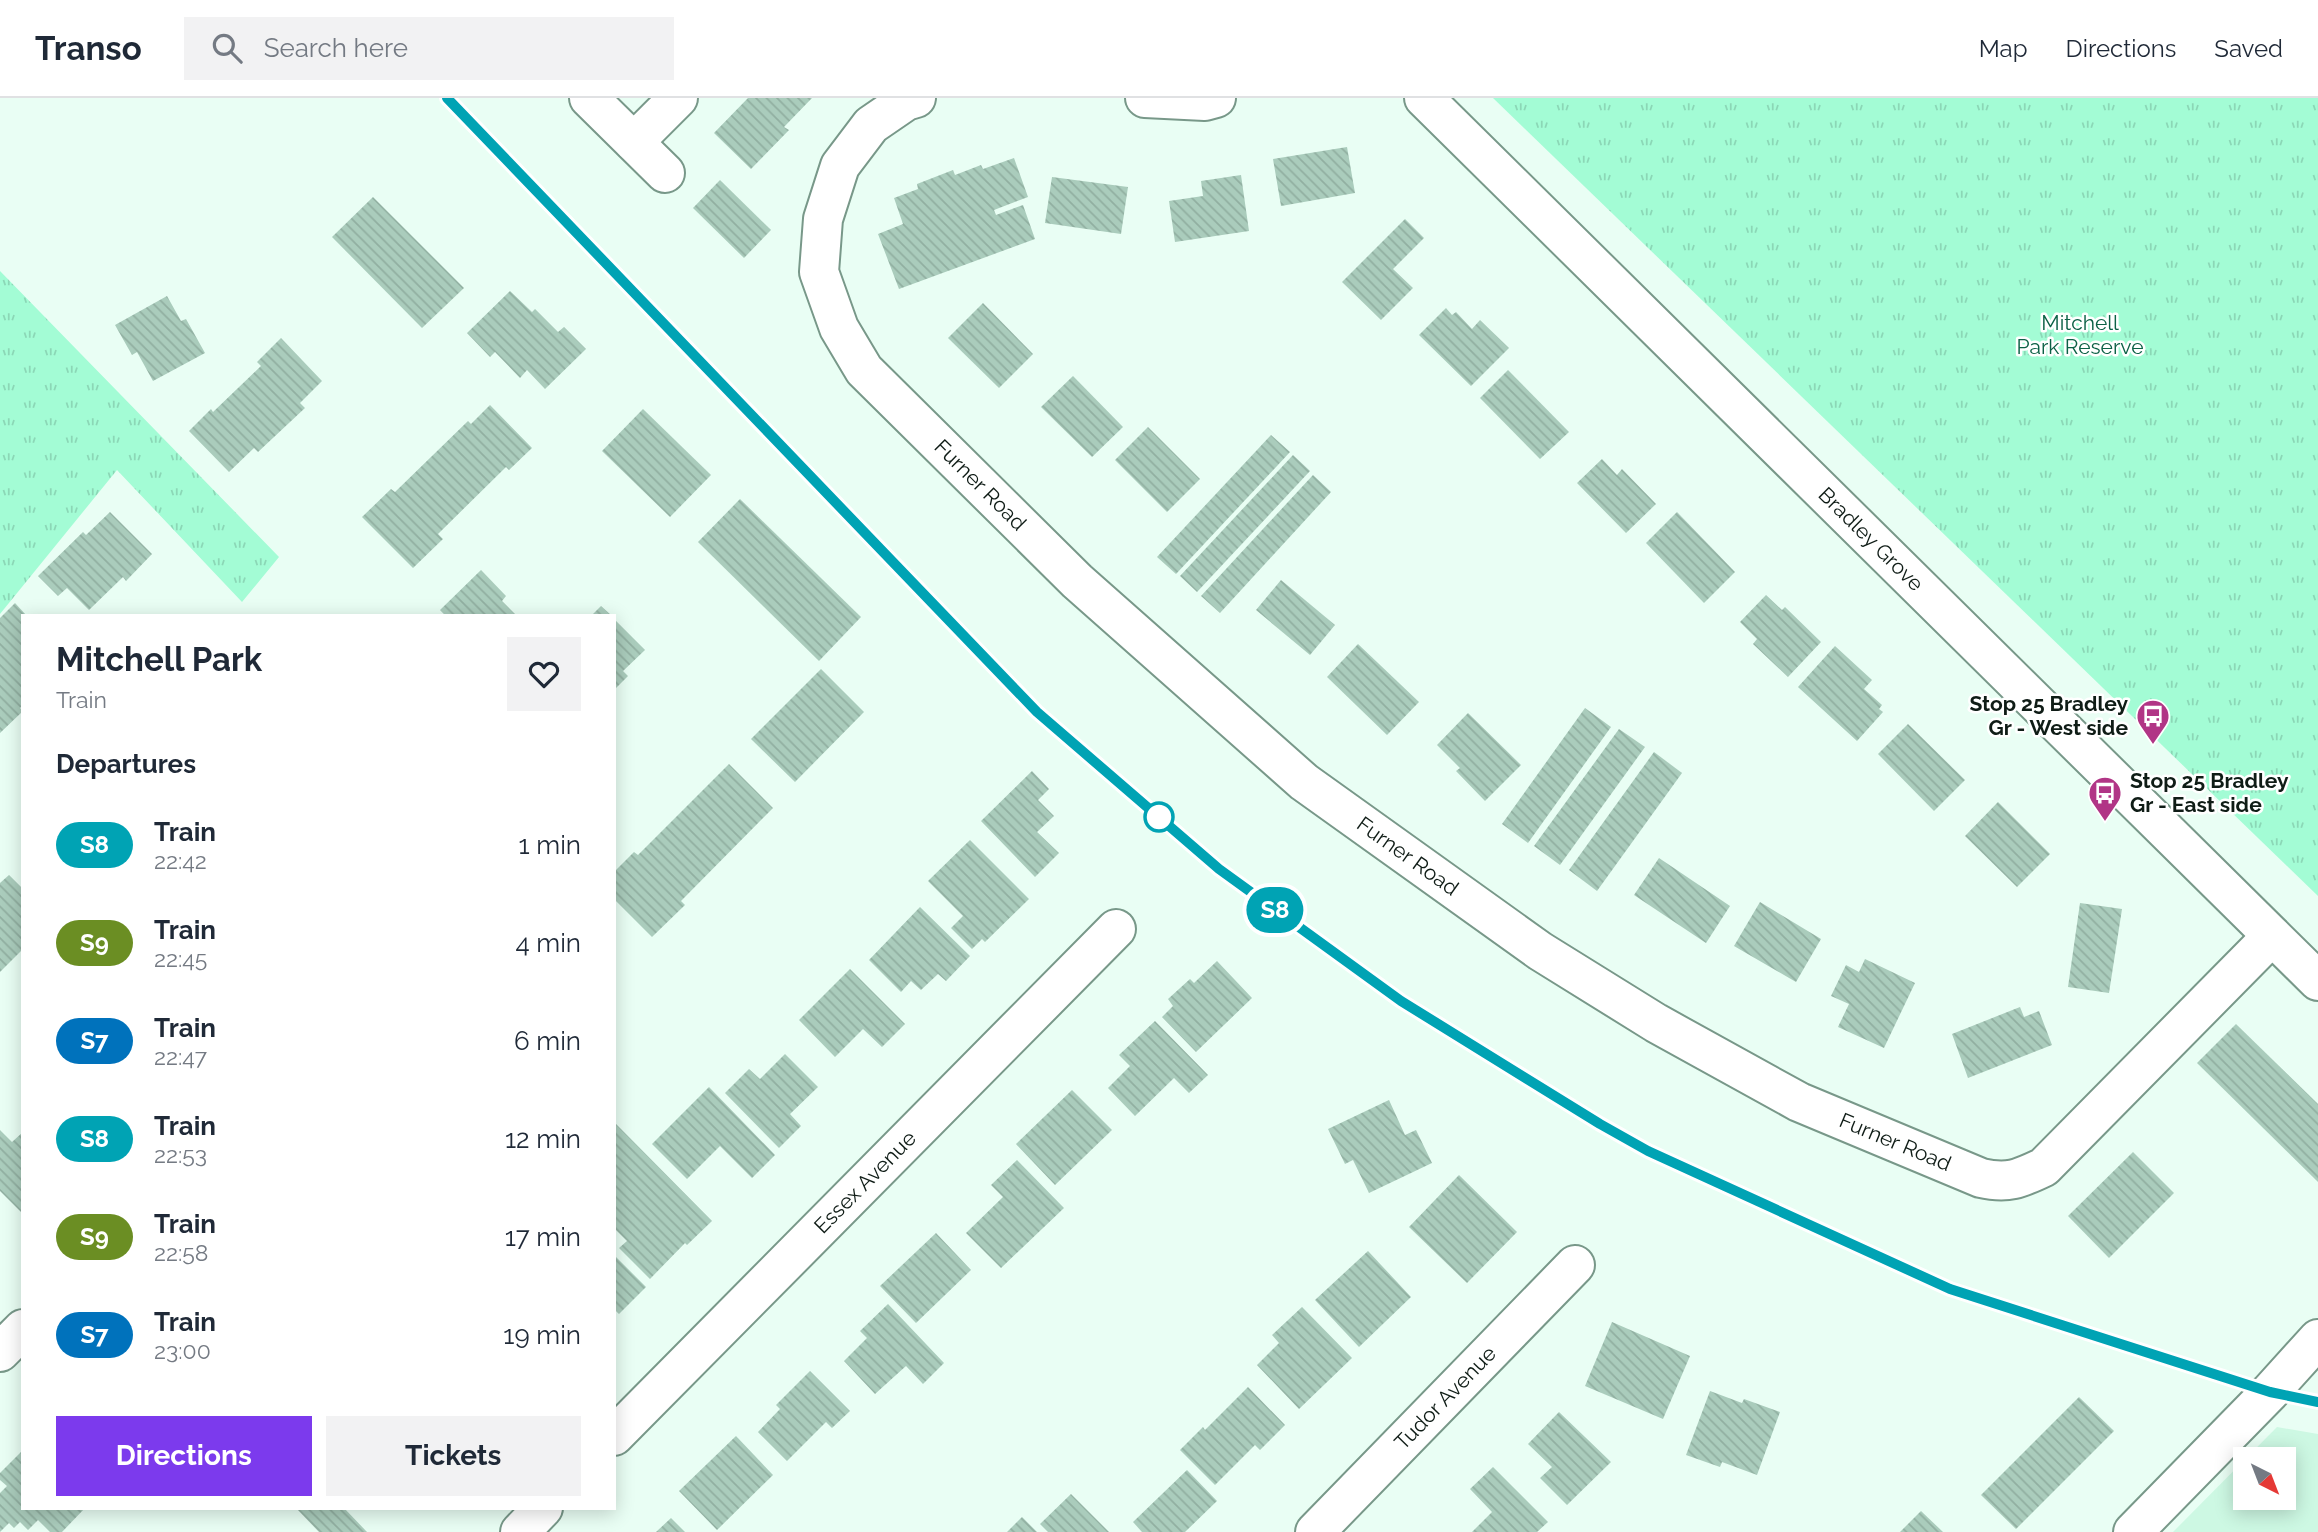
<!DOCTYPE html>
<html lang="en">
<head>
<meta charset="utf-8">
<style>
	:root { --surface:#fff; --page:#f2f2f3; --text:#1f2937; --muted:#747a83; --line:#e0e1e3; --accent:#7c3aed }
	body { margin:0; font-family:Raleway,sans-serif; background:var(--page); color:var(--text); height:100vh; display:flex; flex-direction:column; font-size:26px; white-space:nowrap }
	* { box-sizing:border-box; margin:0 }
	p { font-size:23px; color:var(--muted) }
	.icon { flex:none; width:38px; height:38px; fill:none; stroke:currentColor; stroke-width:2; stroke-linecap:round; stroke-linejoin:round }
	.map { position:relative; flex:1; overflow:hidden }
	.sheet { position:absolute; left:21px; top:516px; width:595px; height:896px; display:flex; flex-direction:column; background:var(--surface); border-radius:0px; box-shadow:0 4px 18px #0003 }
	.sheet>* { flex:none }
	.badge { padding:0 14px; border-radius:23px; font-size:24px; line-height:46px }
	.needle { width:46px; rotate:138deg }
	.buttons { position:absolute; left:2233px; top:1349px; display:grid; gap:14px }
	.buttons a { display:grid; place-items:center; width:63px; height:63px; border-radius:0px; background:var(--surface); box-shadow:0 4px 18px #0003; font-size:35px }
	.map>.badge { position:absolute; translate:-50% -50%; box-shadow:0 0 0 4px #fff }
	h2 { padding:0 35px; font-size:26px; line-height:63px }
	.round { display:grid; place-items:center; flex:none; width:74px; height:74px; border-radius:0px; background:var(--page) }
	.head { display:flex; align-items:center; justify-content:space-between; height:119px; padding:0 35px }
	h1 { font-size:33px; font-weight:700; line-height:52px }
	.cta { display:flex; gap:14px; margin-top:auto; padding:14px 35px }
	.cta a { flex:1; height:80px; border-radius:0px; background:var(--accent); color:#fff; font-size:28px; font-weight:700; line-height:80px; text-align:center }
	.cta a+a { background:var(--page); color:var(--text) }
	ul { padding:0; list-style:none }
	li { display:flex; align-items:center; gap:21px; height:98px; padding:0 35px }
	li div { flex:1 }
	li b { display:block; font-size:26px }
	li em { font-style:normal }
	li .badge { min-width:77px; font-weight:700; text-align:center }
	header { display:flex; align-items:center; gap:42px; box-sizing:border-box; height:98px; padding:0 35px; background:var(--surface); border-bottom:2px solid var(--line) }
	header strong { font-size:33px }
	nav { display:flex; gap:38px; margin-inline-start:auto; font-size:24px }
	.search { width:490px; height:63px; background:var(--page); display:flex; align-items:center; gap:18px; box-sizing:border-box; padding:0 24px; border-radius:0px; color:var(--muted); font-size:26px }
	.map>svg:first-child { display:block }
	.built { fill:#cdf8e3; fill-rule:evenodd }
	.park { fill:url(#park-tufts) }
	.building { fill:url(#building-back-hatch) }
	.lines { fill:none; stroke-linecap:round; stroke-linejoin:round }
	.street-casing { stroke:#789889; stroke-width:42 }
	.secondary-casing { stroke:#789889; stroke-width:42 }
	.street { stroke:#fff; stroke-width:38 }
	.secondary { stroke:#fff; stroke-width:38 }
	.rail-casing { stroke:#7e8f87; stroke-width:8 }
	.rail { stroke:#fff; stroke-width:5; stroke-dasharray:16; stroke-linecap:butt }
	.line-casing { stroke:#fff; stroke-width:16 }
	.line { stroke:#00a3b4; stroke-width:10 }
	.stop-dot { fill:#fff; stroke:#00a3b4; stroke-width:3.5 }
	.labels { text-anchor:middle; stroke-width:5; stroke-linejoin:round; paint-order:stroke }
	.park-label { font-size:21px; fill:#0c6146; stroke:#fff }
	.street-label { font-size:21px; fill:#0f1c16; stroke:#fff }
	.poi-label { font-size:21px; font-weight:bold; fill:#0f1c16; stroke:#fff; text-anchor:end }
</style>
</head>
<body>
<header>
<strong>Transo</strong>
<div class="search"><svg class="icon" aria-label="search" viewBox="0 0 24 24"><circle cx="10" cy="10" r="6"/><path d="M15 15l6 6"/></svg>Search here</div>
<nav><a>Map</a><a>Directions</a><a>Saved</a></nav>
</header>
<div class="map">
<svg width="2318" height="1434" viewBox="0 0 2318 1434">
	<defs>
		<pattern id="park-tufts" width="24" height="20" patternUnits="userSpaceOnUse" patternTransform="scale(1.75)"><rect width="24" height="20" fill="#a3fcd5"/><path d="M3 7l-1-3M5 7V3M7 7l1-3M15 17l-1-3M17 17v-4M19 17l1-3" fill="none" stroke="#8bd7b6"/></pattern>
		<pattern id="building-back-hatch" width="6" height="6" patternUnits="userSpaceOnUse" patternTransform="scale(1.75)"><rect width="6" height="6" fill="#aaccbc"/><path d="M-1 5l2 2M0 0l6 6M5-1l2 2" fill="none" stroke="#91afa1"/></pattern>
	</defs>
	<rect width="100%" height="100%" fill="#e9fef4"/>
	<path class="built" d="M2277,1329L2318,1336V1434H2173ZM2245,1362H2284V1400H2245Z"/>
	<g class="park">
		<path d="M1494,0H2318V798L1493,0Z"/>
		<path d="M0,173L279,459L242,504L117,372L0,516Z"/>
	</g>
	<g class="building">
		<path d="M748,0H812L784,29L789,32L751,71L714,35Z"/>
		<path d="M1347,49L1355,95L1281,108L1273,61Z"/>
		<path d="M1014,60L1028,99L994,112L996,117L1023,107L1035,141L899,191L878,136L903,126L894,100L918,91L917,86L953,72L955,77L981,67L983,71Z"/>
		<path d="M1241,77L1249,133L1175,144L1169,103L1203,98L1201,83Z"/>
		<path d="M1052,79L1128,89L1121,136L1045,125Z"/>
		<path d="M720,82L771,132L744,160L693,110Z"/>
		<path d="M373,99L464,190L422,230L332,139Z"/>
		<path d="M1405,121L1424,140L1393,171L1413,190L1381,222L1342,184Z"/>
		<path d="M510,193L532,214L535,211L558,234L564,229L586,251L545,291L527,272L520,280L495,254L490,259L467,235Z"/>
		<path d="M167,198L181,223L186,221L205,255L153,283L137,254L132,257L115,227Z"/>
		<path d="M983,205L1033,256L999,290L948,240Z"/>
		<path d="M1446,210L1452,217L1456,214L1472,231L1480,222L1509,250L1471,288L1419,237Z"/>
		<path d="M281,240L322,283L300,305L305,310L258,354L254,350L229,374L189,333L211,311L213,314L261,268L257,264Z"/>
		<path d="M1508,272L1569,334L1540,361L1480,300Z"/>
		<path d="M1073,278L1123,329L1092,359L1041,309Z"/>
		<path d="M490,307L532,350L509,372L506,369L438,436L443,441L413,470L362,419L391,391L395,394L468,323L471,326Z"/>
		<path d="M643,311L711,377L670,419L602,353Z"/>
		<path d="M1148,329L1200,381L1167,414L1115,362Z"/>
		<path d="M1271,337L1290,354L1176,476L1157,459Z"/>
		<path d="M1293,357L1310,373L1197,494L1180,478Z"/>
		<path d="M1602,361L1617,377L1622,371L1656,406L1626,435L1577,385Z"/>
		<path d="M1313,377L1331,394L1220,515L1201,498Z"/>
		<path d="M740,401L861,519L819,563L698,444Z"/>
		<path d="M110,414L152,456L126,483L123,479L89,512L67,490L58,498L38,478L83,434L86,437Z"/>
		<path d="M1677,414L1735,474L1704,505L1646,445Z"/>
		<path d="M481,472L506,498L502,503L517,518H446L440,512Z"/>
		<path d="M1281,482L1335,527L1310,557L1256,512Z"/>
		<path d="M1766,497L1782,512L1785,509L1821,544L1788,579L1753,546L1757,541L1740,524Z"/>
		<path d="M15,505L27,518H23V607L20,610L23,613L0,635V520Z"/>
		<path d="M601,508L612,518H591Z"/>
		<path d="M614,521L645,552L623,573L628,578L614,592Z"/>
		<path d="M1358,546L1419,604L1387,637L1327,579Z"/>
		<path d="M1835,548L1872,582L1864,591L1882,607L1879,611L1883,614L1857,643L1798,589Z"/>
		<path d="M821,571L864,614L795,684L751,641Z"/>
		<path d="M1585,610L1611,629L1528,745L1502,726Z"/>
		<path d="M1468,615L1521,667L1485,703L1456,673L1460,670L1437,647Z"/>
		<path d="M1908,626L1965,682L1934,713L1878,656Z"/>
		<path d="M1619,631L1645,649L1560,767L1534,748Z"/>
		<path d="M1654,654L1682,675L1597,793L1569,772Z"/>
		<path d="M729,666L773,710L681,803L685,807L652,839L614,801V774L634,754L638,757Z"/>
		<path d="M1032,673L1049,691L1038,702L1054,718L1037,734L1059,755L1035,779L981,723Z"/>
		<path d="M1998,704L2050,756L2017,789L1965,738Z"/>
		<path d="M970,742L1029,801L985,844L982,841L972,851L951,830L963,818L928,783Z"/>
		<path d="M1659,760L1730,808L1706,845L1634,797Z"/>
		<path d="M9,777L23,791V851L0,874V785Z"/>
		<path d="M1760,804L1821,841L1796,884L1734,848Z"/>
		<path d="M2080,805L2122,811L2109,895L2068,889Z"/>
		<path d="M920,809L970,858L946,883L938,876L921,892L911,883L901,894L869,862Z"/>
		<path d="M1865,861L1915,885L1884,950L1838,929L1849,906L1831,898L1846,867L1859,874Z"/>
		<path d="M1217,863L1252,900L1196,954L1162,919L1173,908L1168,901L1190,881L1194,885Z"/>
		<path d="M850,871L905,926L882,949L863,931L835,959L799,922Z"/>
		<path d="M2020,909L2024,919L2039,913L2052,947L1968,980L1952,936Z"/>
		<path d="M1155,923L1208,977L1189,995L1174,980L1135,1018L1108,990L1130,968L1119,957Z"/>
		<path d="M2236,926L2318,1006V1084L2197,965Z"/>
		<path d="M785,956L818,989L790,1016L801,1028L779,1050L725,995L749,971L760,981Z"/>
		<path d="M709,989L775,1057L752,1080L720,1048L687,1081L652,1046Z"/>
		<path d="M1072,992L1112,1032L1055,1087L1016,1046Z"/>
		<path d="M1389,1002L1405,1037L1416,1032L1432,1065L1369,1095L1353,1062L1345,1066L1328,1031Z"/>
		<path d="M616,1026L712,1123L687,1147L685,1145L650,1181L619,1150L627,1143L614,1130V1028Z"/>
		<path d="M0,1032L12,1044L23,1034V1116L0,1093Z"/>
		<path d="M2133,1054L2174,1095L2109,1160L2068,1118Z"/>
		<path d="M1017,1062L1064,1110L1001,1170L966,1135L1003,1099L991,1087Z"/>
		<path d="M1459,1077L1517,1134L1467,1185L1409,1129Z"/>
		<path d="M936,1135L971,1172L916,1225L880,1188Z"/>
		<path d="M1368,1153L1411,1199L1359,1249L1315,1202Z"/>
		<path d="M614,1157L646,1189L619,1216L614,1211Z"/>
		<path d="M888,1206L944,1265L923,1286L906,1268L875,1296L844,1263L867,1240L860,1233Z"/>
		<path d="M1302,1209L1352,1260L1299,1311L1257,1267L1279,1245L1272,1237Z"/>
		<path d="M1612,1224L1690,1258L1663,1321L1585,1288Z"/>
		<path d="M810,1273L850,1313L832,1330L826,1324L787,1363L758,1334L780,1311L776,1307Z"/>
		<path d="M1248,1289L1285,1327L1260,1352L1255,1347L1215,1387L1180,1352L1203,1329L1205,1332Z"/>
		<path d="M1710,1293L1742,1305L1744,1301L1780,1314L1757,1377L1722,1364L1720,1369L1686,1357Z"/>
		<path d="M2079,1299L2114,1333L2016,1431L1981,1397Z"/>
		<path d="M1559,1314L1611,1364L1567,1407L1540,1380L1552,1369L1528,1346Z"/>
		<path d="M736,1338L773,1377L717,1432L679,1393Z"/>
		<path d="M23,1352V1410H85L62,1434H50L38,1422L28,1432L20,1424L14,1430L9,1425L0,1434V1395L7,1388L0,1382V1375Z"/>
		<path d="M1493,1369L1548,1424L1537,1434H1472L1492,1414L1470,1391Z"/>
		<path d="M1187,1372L1217,1403L1185,1434H1142L1133,1424Z"/>
		<path d="M1071,1396L1109,1434H1048L1040,1426Z"/>
		<path d="M296,1410H344L367,1434H319Z"/>
		<path d="M1921,1413L1943,1434H1900Z"/>
		<path d="M1022,1419L1037,1434H1007Z"/>
		<path d="M671,1420L685,1434H656Z"/>
	</g>
	<g class="lines">
		<defs>
			<g id="street">
				<path d="M589,0L665,75"/>
				<path id="s1" d="M916,0L906,3L871,27L840,68L823,121L819,174L839,230L864,272L1077,483L1304,684L1540,853L1656,925L1799,1004L1981,1080C2008,1086 2019,1081 2044,1069L2272,838"/>
				<path d="M1145,0L1205,3L1216,0"/>
				<path d="M634,44L678,0"/>
				<path d="M0,1254L23,1231"/>
				<path id="s2" d="M614,1338L1116,831"/>
				<path d="M520,1434L543,1410"/>
				<path id="s3" d="M1315,1434L1575,1167"/>
			</g>
			<g id="secondary">
				<path id="s4" d="M1424,0L2318,883"/>
				<path d="M2133,1434L2270,1294L2318,1241"/>
			</g>
		</defs>
		<use href="#street" class="street-casing"/>
		<use href="#secondary" class="secondary-casing"/>
		<use href="#street" class="street"/>
		<use href="#secondary" class="secondary"/>
		<defs>
			<path id="rail" d="M447,0L1037,614L1219,771L1401,903L1600,1026L1648,1053L1950,1191L2270,1294L2318,1304"/>
		</defs>
		<use href="#rail" class="rail-casing"/>
		<use href="#rail" class="rail"/>
	</g>
	<g class="lines">
		<defs>
			<path id="line" d="M447,0L1037,614L1219,771L1401,903L1600,1026L1648,1053L1950,1191L2270,1294L2318,1304"/>
		</defs>
		<use href="#line" class="line-casing"/>
		<use href="#line" class="line"/>
	</g>
	<defs>
		<symbol id="bus-pin" viewBox="-11 -11 22 30"><path d="M0 17L-7.5 6A9.5 9.5 0 1 1 7.5 6Z" fill="#b13586" stroke="#fff"/><path d="M-5-6H5V4H4V6H2V4H-2V6H-4V4H-5ZM-3.5-4V0h7V-4ZM-3.5 1.2v1.5H-2V1.2ZM2 1.2v1.5H3.5V1.2Z" fill="#fff"/></symbol>
	</defs>
	<g fill-rule="evenodd">
		<use href="#bus-pin" x="2134" y="599" width="38" height="52"/>
		<use href="#bus-pin" x="2086" y="676" width="38" height="52"/>
	</g>
	<circle class="stop-dot" cx="1159" cy="719" r="14"/>
	<g class="labels">
		<g class="park-label">
			<text x="2080" y="232">Mitchell<tspan x="2080" dy="24">Park Reserve</tspan></text>
		</g>
		<g class="street-label">
			<text dy="7" stroke="none"><textPath href="#s1" startOffset="485">Furner Road</textPath></text>
			<text dy="7" stroke="none"><textPath href="#s4" startOffset="628">Bradley Grove</textPath></text>
			<text dy="7" stroke="none"><textPath href="#s1" startOffset="1052">Furner Road</textPath></text>
			<text dy="7" stroke="none"><textPath href="#s1" startOffset="1619">Furner Road</textPath></text>
			<text dy="7" stroke="none"><textPath href="#s2" startOffset="357">Essex Avenue</textPath></text>
			<text dy="7" stroke="none"><textPath href="#s3" startOffset="187">Tudor Avenue</textPath></text>
		</g>
		<g class="poi-label">
			<text x="2128" y="613">Stop 25 Bradley<tspan x="2128" dy="24">Gr - West side</tspan></text>
			<text x="2130" y="690" text-anchor="start">Stop 25 Bradley<tspan x="2130" dy="24">Gr - East side</tspan></text>
		</g>
	</g>
</svg>
<div class="buttons">
<a><svg class="needle" viewBox="-14 -14 28 28"><path d="M0-13l5 13h-10z" fill="#e53935"/><path d="M0 13l5-13h-10z" fill="#747a83"/></svg></a>
</div>
<b class="badge" style="left:1275px;top:812px;background:#00a3b4;color:#fff">S8</b>
<section class="sheet">
<div class="head"><div><h1>Mitchell Park</h1><p>Train</p></div><a class="round"><svg class="icon" aria-label="heart" viewBox="0 0 24 24"><path d="M12 20l-8-8c-3-5 5-10 8-4 3-6 11-1 8 4z"/></svg></a></div>
<h2>Departures</h2>
<ul>
<li><span class="badge" style="background:#00a3b4;color:#fff">S8</span><div><b>Train</b><p>22:42</p></div><em>1 min</em></li>
<li><span class="badge" style="background:#6b8e23;color:#fff">S9</span><div><b>Train</b><p>22:45</p></div><em>4 min</em></li>
<li><span class="badge" style="background:#0072bc;color:#fff">S7</span><div><b>Train</b><p>22:47</p></div><em>6 min</em></li>
<li><span class="badge" style="background:#00a3b4;color:#fff">S8</span><div><b>Train</b><p>22:53</p></div><em>12 min</em></li>
<li><span class="badge" style="background:#6b8e23;color:#fff">S9</span><div><b>Train</b><p>22:58</p></div><em>17 min</em></li>
<li><span class="badge" style="background:#0072bc;color:#fff">S7</span><div><b>Train</b><p>23:00</p></div><em>19 min</em></li>
</ul>
<div class="cta"><a>Directions</a><a>Tickets</a></div>
</section>
</div>
</body>
</html>
